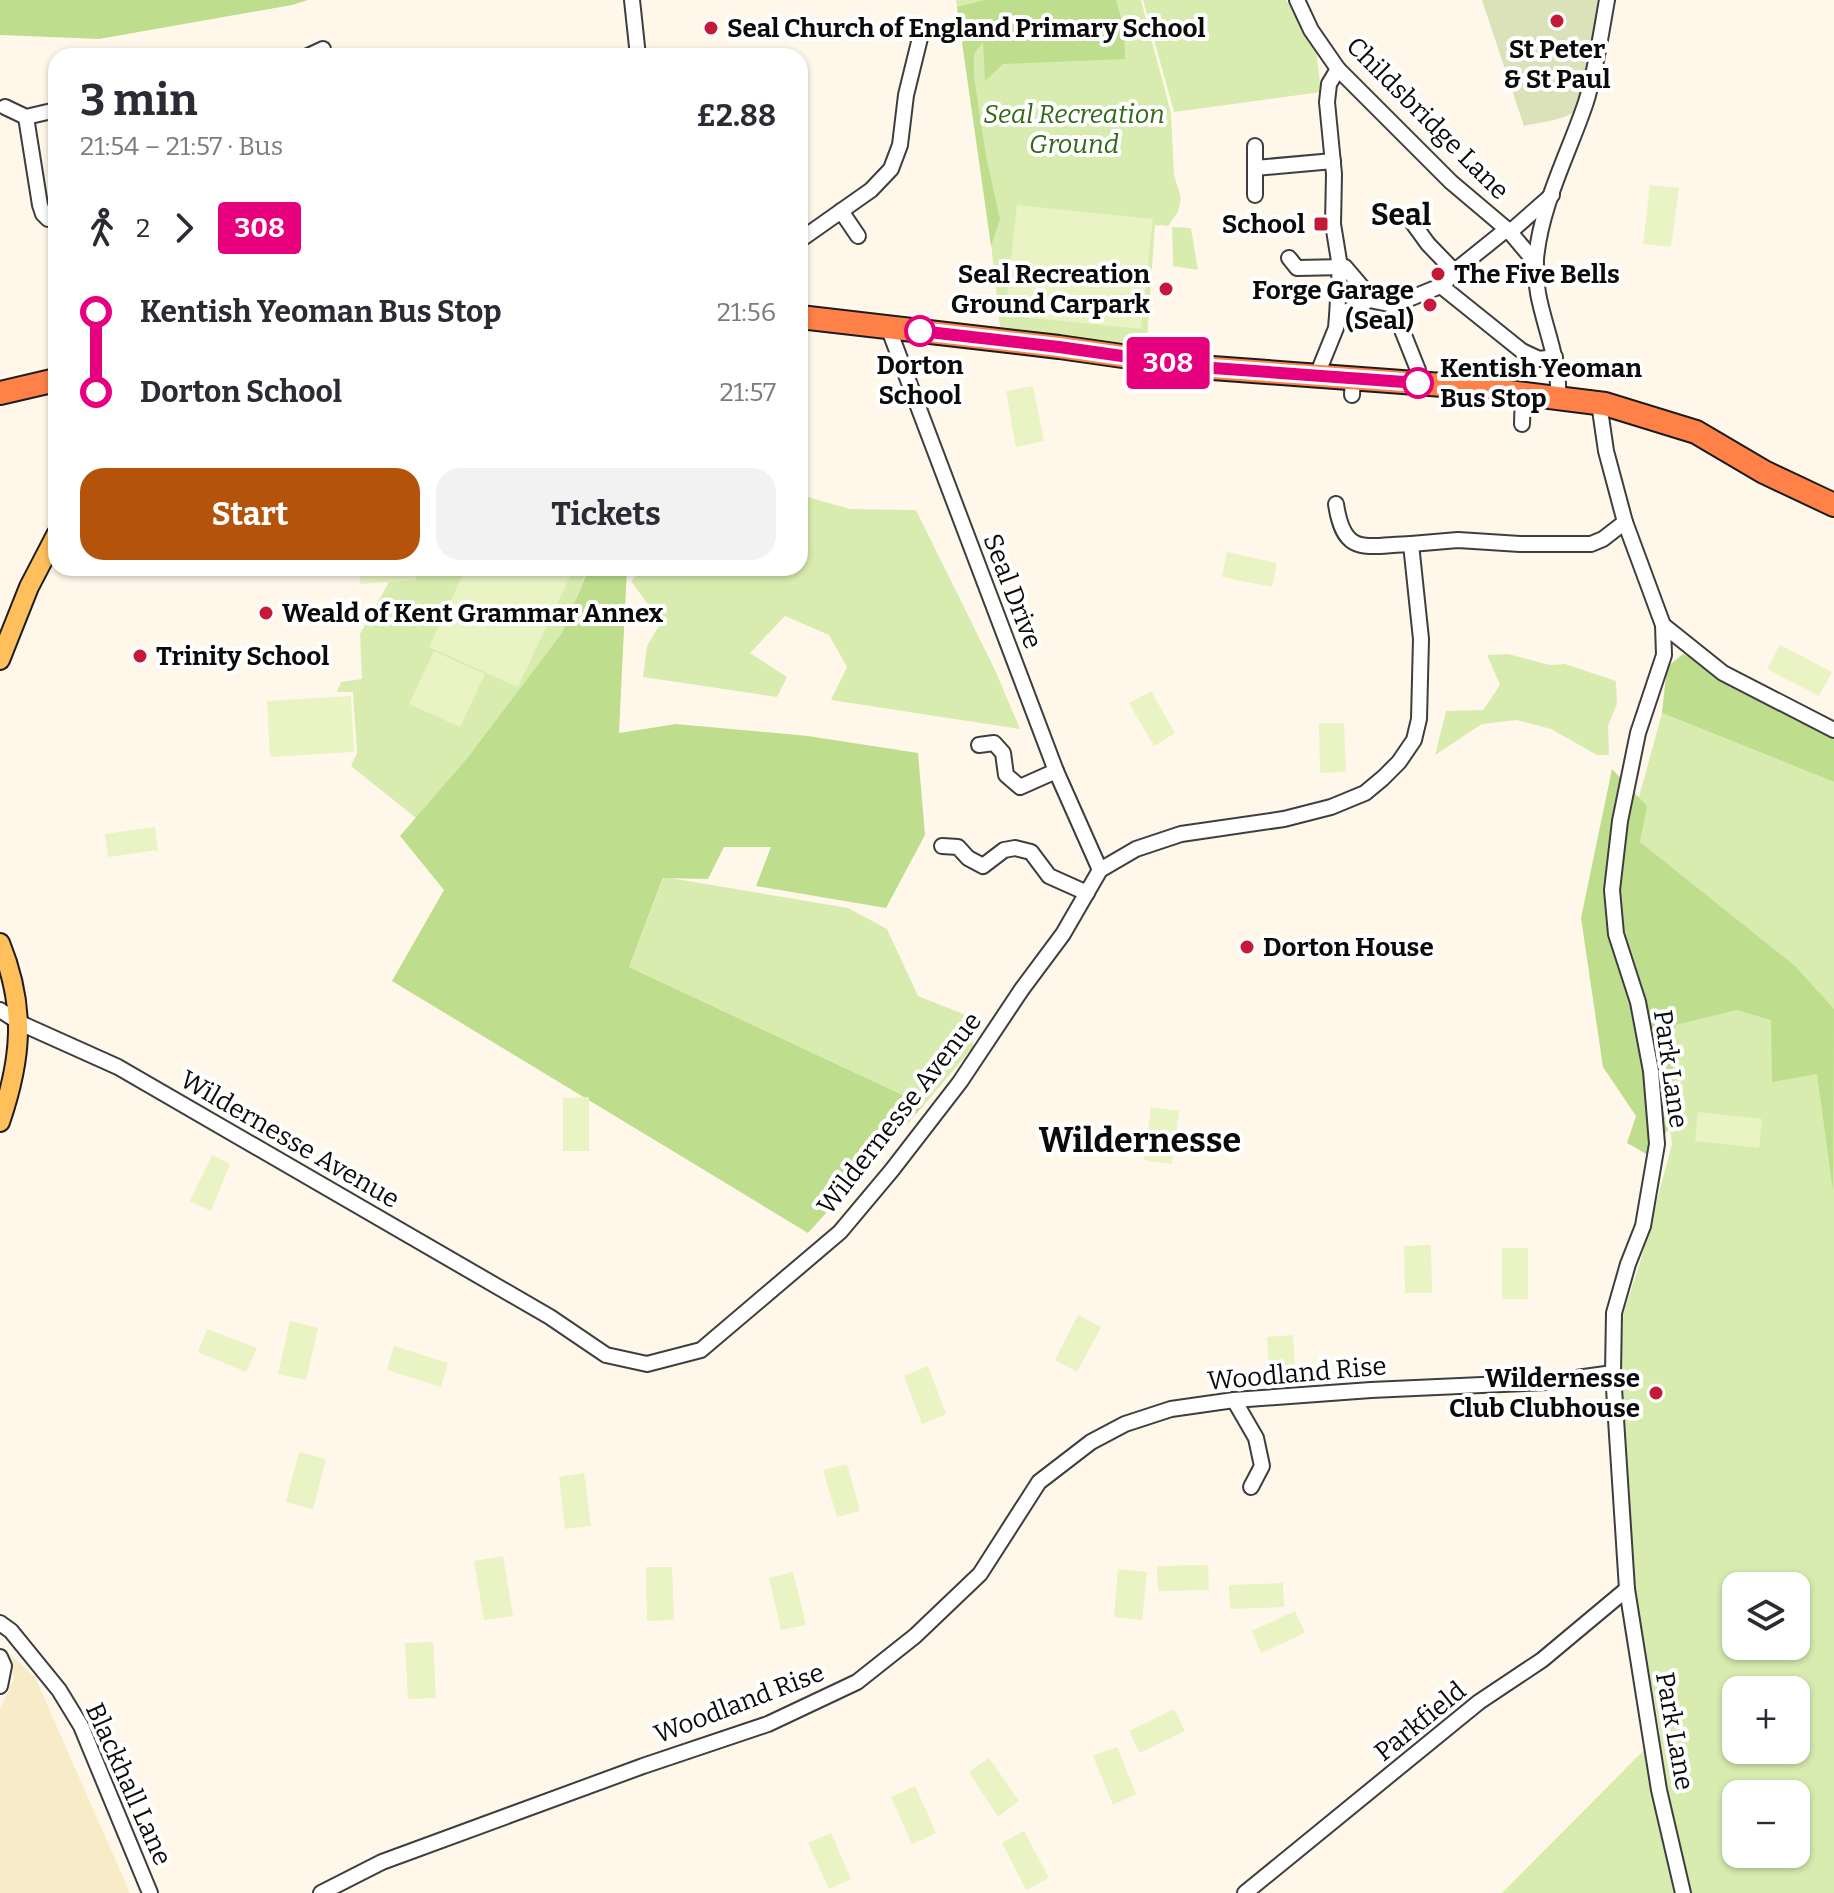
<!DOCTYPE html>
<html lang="en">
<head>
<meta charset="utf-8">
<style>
	:root { --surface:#fff; --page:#f2f2f3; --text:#2b2b33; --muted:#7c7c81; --accent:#b45309 }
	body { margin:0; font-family:Bitter,serif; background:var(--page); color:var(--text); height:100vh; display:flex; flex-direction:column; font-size:30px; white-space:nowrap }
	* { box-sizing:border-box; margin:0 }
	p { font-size:26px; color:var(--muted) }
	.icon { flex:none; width:44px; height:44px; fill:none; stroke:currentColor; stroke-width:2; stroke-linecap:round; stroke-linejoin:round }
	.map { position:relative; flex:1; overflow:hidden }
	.side { position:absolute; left:48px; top:48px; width:760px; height:528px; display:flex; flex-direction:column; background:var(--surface); border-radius:24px; box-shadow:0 2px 6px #0004 }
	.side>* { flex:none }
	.badge { padding:0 16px; border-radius:6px; font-size:28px; line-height:52px }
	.tools { position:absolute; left:1722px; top:1572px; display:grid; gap:16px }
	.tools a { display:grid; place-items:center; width:88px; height:88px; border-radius:16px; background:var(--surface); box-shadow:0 2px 6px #0004; font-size:40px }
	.map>.badge { position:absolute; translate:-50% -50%; box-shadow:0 0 0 4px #fff }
	.legs { display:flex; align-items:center; gap:12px; height:88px; padding:0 32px; font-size:26px }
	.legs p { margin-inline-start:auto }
	.headline { display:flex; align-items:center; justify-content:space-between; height:136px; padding:0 32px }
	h1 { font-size:44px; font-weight:700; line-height:60px }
	.action { display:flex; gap:16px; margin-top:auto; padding:16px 32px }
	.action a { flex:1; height:92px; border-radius:24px; background:var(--accent); color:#fff; font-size:32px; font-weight:700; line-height:92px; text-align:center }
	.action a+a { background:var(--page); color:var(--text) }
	ul { padding:0 32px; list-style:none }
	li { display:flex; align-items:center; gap:28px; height:80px; font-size:30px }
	li i { display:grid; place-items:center; width:12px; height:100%; margin:0 10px; background:currentColor }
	li i::after { content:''; width:20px; height:20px; margin:-10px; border:6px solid; border-radius:50%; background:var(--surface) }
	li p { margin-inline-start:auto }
	li:first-child i { background:linear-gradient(#0000 50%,currentColor 0) }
	li:last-child i { background:linear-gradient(currentColor 50%,#0000 0) }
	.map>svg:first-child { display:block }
	.farmland { fill:#f7ecc7 }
	.green { fill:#d8ecb0; fill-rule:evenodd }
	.forest { fill:#bede8e }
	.cemetery { fill:#dbe2ba }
	.pitch { fill:#e9f3c3 }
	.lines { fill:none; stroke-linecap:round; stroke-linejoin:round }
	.minor-casing { stroke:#3e3e3e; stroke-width:18 }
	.major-casing { stroke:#1c1c1c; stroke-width:22 }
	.highway-casing { stroke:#1c1c1c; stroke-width:26 }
	.minor { stroke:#fff; stroke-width:14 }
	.major { stroke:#ffbf5a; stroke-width:18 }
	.highway { stroke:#ff8148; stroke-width:22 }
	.line-1-casing { stroke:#fff; stroke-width:18 }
	.line-1 { stroke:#e6007e; stroke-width:12 }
	.poi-dot { fill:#c6193a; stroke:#fff; stroke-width:3 }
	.stop-1-dot { fill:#fff; stroke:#e6007e; stroke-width:4 }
	.labels { text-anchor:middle; stroke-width:8; stroke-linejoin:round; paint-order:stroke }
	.poi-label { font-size:26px; font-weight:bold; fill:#0b0b0b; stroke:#fff; text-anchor:start }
	.park-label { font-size:26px; font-style:italic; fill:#336817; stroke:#fff }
	.street-label { font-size:26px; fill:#0b0b0b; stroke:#fff }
	.stop-label { font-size:26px; font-weight:bold; fill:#0b0b0b; stroke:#fff }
	.quarter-label { font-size:30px; font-weight:bold; fill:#0b0b0b; stroke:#fff }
	.district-label { font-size:34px; font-weight:bold; fill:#0b0b0b; stroke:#fff }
</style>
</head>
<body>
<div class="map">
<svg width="1834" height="1893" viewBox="0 0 1834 1893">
	<rect width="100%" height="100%" fill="#fff8ea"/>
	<path class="farmland" d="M10,1654L35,1677L130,1893H0V1709L14,1679Z"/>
	<g class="green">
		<path d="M956,0H1141L1171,113L1174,175L1181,198L1178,212L1168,226L1155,225L1147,340L1173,343L1174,357L1001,337L989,224Z"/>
		<path d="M1143,0H1286L1316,47L1321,92L1174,112Z"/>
		<path d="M1172,227L1191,228L1198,270L1173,266Z"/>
		<path d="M800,495L850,509L916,510L995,670L1020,729L831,700L847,667L829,635L785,616L750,653L787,677L777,697L643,677L647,646L661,622L631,581L644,568H800Z"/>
		<path d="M416,568H588L563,633L468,757L416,818L351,766L357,753L353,692H337L341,682L362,679L360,634L389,582L416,580Z"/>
		<path d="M1508,654L1550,665L1565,664L1616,681L1617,704L1608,726L1609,755H1597L1551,729L1517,720L1482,724L1435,755L1446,711L1483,710L1500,685L1487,655Z"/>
		<path d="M1662,713L1834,782V1893H1502L1660,1734L1635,1590L1621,1374L1623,1315L1642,1256L1672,1144L1628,837ZM1736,1586H1796V1646H1736ZM1736,1690H1796V1750H1736ZM1736,1794H1796V1854H1736Z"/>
		<path d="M664,877L848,908L887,929L918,996L971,1017L973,1047L924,1105L629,967Z"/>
	</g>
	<g class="forest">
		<path d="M0,0H308L292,5L99,39L0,35Z"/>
		<path d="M985,0H1116L1124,29L1125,59L1003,64L985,81L983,42L974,54V76L986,156L1000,219L991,246L957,7Z"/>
		<path d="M589,568H627L619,733L676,724L808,736L918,753L925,835L886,908L756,886L771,847H724L708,879L663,878L629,967L924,1105L808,1233L392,981L444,890L400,836L468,757L562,633Z"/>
		<path d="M1683,654L1834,726V782L1662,713L1667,667Z"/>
		<path d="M1612,769L1647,806L1640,842L1795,966L1834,1009L1833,1191L1817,1074L1772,1082L1771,1020L1737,1010L1675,1025L1672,1125L1648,1155L1627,1143L1636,1116L1603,1067L1581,918Z"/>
	</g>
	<path class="cemetery" d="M1482,0H1602C1598,23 1589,94 1577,109C1566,121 1539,122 1524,126Z"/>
	<g class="pitch">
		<path d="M1650,185L1679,188L1671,247L1643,244Z"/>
		<path d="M1017,205L1153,219L1141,329L1005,315Z"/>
		<path d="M1033,386L1044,441L1016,447L1006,391Z"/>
		<path d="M1227,552L1277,563L1272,587L1222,577Z"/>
		<path d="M360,568H416V580L360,584Z"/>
		<path d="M466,568H574L518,687L429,647Z"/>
		<path d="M1780,645L1832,672L1819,696L1767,669Z"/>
		<path d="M434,651L485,674L460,727L409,704Z"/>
		<path d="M1151,691L1175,733L1154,746L1129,703Z"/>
		<path d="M351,696L354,752L270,757L267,701Z"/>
		<path d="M1319,723H1344L1346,772L1320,773Z"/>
		<path d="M155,827L158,850L108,857L105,834Z"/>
		<path d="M589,1097V1151H563V1098Z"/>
		<path d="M1151,1107L1179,1111L1172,1164L1144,1160Z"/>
		<path d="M1698,1112L1762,1119L1759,1148L1695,1141Z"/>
		<path d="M212,1155L230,1164L211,1211L190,1201Z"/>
		<path d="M1431,1245L1432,1293H1405L1404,1246Z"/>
		<rect x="1502" y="1248" width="26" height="51"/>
		<path d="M1078,1315L1101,1327L1077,1372L1055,1360Z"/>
		<path d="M290,1321L318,1328L306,1380L278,1374Z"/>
		<path d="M207,1329L257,1348L246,1372L198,1352Z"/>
		<path d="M1293,1335L1296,1383L1270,1385L1267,1337Z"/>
		<path d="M394,1346L448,1363L441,1387L387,1370Z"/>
		<path d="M928,1366L946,1414L922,1424L904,1376Z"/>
		<path d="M299,1452L326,1459L313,1509L286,1502Z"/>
		<path d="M847,1464L860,1511L837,1517L823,1470Z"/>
		<path d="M584,1473L591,1526L565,1529L559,1477Z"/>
		<path d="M503,1556L513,1616L484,1620L474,1561Z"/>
		<path d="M1208,1565L1209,1590L1158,1591L1157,1566Z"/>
		<path d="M646,1567H672L674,1620L647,1621Z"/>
		<path d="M1118,1569L1147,1572L1142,1620L1114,1617Z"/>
		<path d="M793,1572L806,1625L781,1630L769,1578Z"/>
		<path d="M1283,1583L1284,1607L1230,1609L1229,1585Z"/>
		<path d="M1295,1611L1305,1633L1261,1653L1252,1631Z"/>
		<path d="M433,1642L436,1698L408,1699L405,1643Z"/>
		<path d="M1174,1709L1185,1731L1140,1753L1129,1731Z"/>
		<path d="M1117,1747L1136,1794L1113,1805L1093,1756Z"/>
		<path d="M989,1758L1019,1801L998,1817L969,1772Z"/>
		<path d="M915,1786L936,1833L912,1844L891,1797Z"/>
		<path d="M1024,1831L1049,1878L1026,1890L1002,1843Z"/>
		<path d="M831,1833L851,1879L829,1889L808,1843Z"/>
	</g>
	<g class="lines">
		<defs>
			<g id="minor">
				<path d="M632,0L638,56"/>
				<path d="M1297,0L1311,30L1338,69L1451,182L1509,231L1536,263"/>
				<path d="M308,56L323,49"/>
				<path d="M5,107L26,117L56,110"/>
				<path d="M26,117L40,205L43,214L48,219L56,218"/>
				<path d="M1255,146V195"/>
				<path d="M1255,168L1333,161"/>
				<path d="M841,211L858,236"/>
				<path d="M1407,215L1428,244L1455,272"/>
				<path d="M1510,232L1552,195"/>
				<path d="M800,240L871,190L891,169L900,145L906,95L920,38"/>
				<path d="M1289,258L1297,268L1345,267L1374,301L1394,305L1443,285L1461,266L1507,229"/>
				<path d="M1441,286L1522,351L1539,359L1555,357"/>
				<path d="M1392,305L1418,370V383"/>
				<path d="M1337,316L1372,299"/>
				<path d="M888,327L1056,771L1100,870"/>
				<path d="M1317,375L1336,328L1337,316L1340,267L1333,224L1334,174L1327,102L1329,84L1338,69"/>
				<path d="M1352,395L1353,378"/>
				<path d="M1558,397C1561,349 1532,307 1536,259C1541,204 1569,153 1586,102C1596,70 1601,33 1607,0"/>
				<path d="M1599,403L1606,451L1625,522L1663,625L1664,655L1638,733L1620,821L1612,890L1616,934L1638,1002L1651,1071L1657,1144L1643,1226L1628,1264L1614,1313L1613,1373L1627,1589L1659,1790L1683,1893"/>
				<path d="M1522,424L1523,393"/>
				<path d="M1336,504C1344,558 1366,545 1411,544"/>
				<path d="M1663,625L1723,673L1834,730"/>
				<path d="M979,745L994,743L1003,753L1006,775L1020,787L1056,771"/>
				<path d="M942,846L958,847L968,858L983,866L1004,850L1015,848L1031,852L1049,876L1087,893"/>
				<path d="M0,1010L20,1023L118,1067L550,1317L606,1355L647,1364L701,1350L840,1232L892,1170L960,1082L1022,989L1063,934L1100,870L1136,849L1181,834L1284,819L1331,807L1365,793L1383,778L1399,762L1414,740L1419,719L1421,639L1411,544L1458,540L1520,544H1591L1603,539L1625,522"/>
				<path d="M1234,1400L1256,1438L1262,1466L1251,1487"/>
				<path d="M0,1623L11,1631L59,1690L81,1726L150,1893"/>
				<path d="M0,1657L4,1666L0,1686"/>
				<path d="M321,1893L382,1862L643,1766L768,1724L857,1682L915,1636L980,1574L1039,1482L1091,1442L1125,1424L1171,1409L1234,1400L1371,1390L1547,1382L1613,1373"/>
				<path d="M1245,1893L1479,1702L1542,1660L1627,1589"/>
			</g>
			<g id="major">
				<path d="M0,660L29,587L56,535"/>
				<path d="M0,943C26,1007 22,1058 0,1122"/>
			</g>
			<g id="highway">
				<path d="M800,317L1059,347L1199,367L1470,387L1605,404L1696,432L1764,472L1834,505"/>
				<path d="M0,393L56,380"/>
			</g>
		</defs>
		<use href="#minor" class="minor-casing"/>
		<use href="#major" class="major-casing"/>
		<use href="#highway" class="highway-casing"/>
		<use href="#minor" class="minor"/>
		<use href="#major" class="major"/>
		<use href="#highway" class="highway"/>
	</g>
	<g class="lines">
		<defs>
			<path id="line-1" d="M920,331L1059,347L1199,367L1418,383"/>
		</defs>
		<use href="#line-1" class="line-1-casing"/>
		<use href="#line-1" class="line-1"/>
	</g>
	<g class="poi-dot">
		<circle cx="1557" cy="21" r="8"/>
		<circle cx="711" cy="28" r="8"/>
		<rect x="1313" y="216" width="16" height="16" rx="4"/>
		<circle cx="1438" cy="274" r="8"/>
		<circle cx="1166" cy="289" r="8"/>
		<circle cx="1430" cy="305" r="8"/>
		<circle cx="266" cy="613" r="8"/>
		<circle cx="140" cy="656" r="8"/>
		<circle cx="1247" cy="947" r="8"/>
		<circle cx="1656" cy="1393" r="8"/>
	</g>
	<g class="stop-1-dot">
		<circle cx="920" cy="331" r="14"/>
		<circle cx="1418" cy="383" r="14"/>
	</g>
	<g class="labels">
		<g class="poi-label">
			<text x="727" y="37">Seal Church of England Primary School</text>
			<text x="1557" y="58" text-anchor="middle">St Peter<tspan x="1557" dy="30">&amp; St Paul</tspan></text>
			<text x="1305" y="233" text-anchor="end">School</text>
			<text x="1150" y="283" text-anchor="end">Seal Recreation<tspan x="1150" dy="30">Ground Carpark</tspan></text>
			<text x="1454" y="283">The Five Bells</text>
			<text x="1414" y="299" text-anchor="end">Forge Garage<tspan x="1414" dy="30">(Seal)</tspan></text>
			<text x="282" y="622">Weald of Kent Grammar Annex</text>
			<text x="156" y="665">Trinity School</text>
			<text x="1263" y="956">Dorton House</text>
			<text x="1640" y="1387" text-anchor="end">Wildernesse<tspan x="1640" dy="30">Club Clubhouse</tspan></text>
		</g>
		<g class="park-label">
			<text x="1074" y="123">Seal Recreation<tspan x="1074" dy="30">Ground</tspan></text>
		</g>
		<g class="street-label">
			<text transform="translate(1428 118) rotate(45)" y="9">Childsbridge Lane</text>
			<text transform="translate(1013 591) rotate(69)" y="9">Seal Drive</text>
			<text transform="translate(1671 1069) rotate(82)" y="9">Park Lane</text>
			<text transform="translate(899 1113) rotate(-52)" y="9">Wildernesse Avenue</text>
			<text transform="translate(290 1139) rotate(30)" y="9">Wildernesse Avenue</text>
			<text transform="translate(1297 1373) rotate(-5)" y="9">Woodland Rise</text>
			<text transform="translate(739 1703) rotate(-21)" y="9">Woodland Rise</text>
			<text transform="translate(1420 1721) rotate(-39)" y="9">Parkfield</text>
			<text transform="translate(1675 1731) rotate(80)" y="9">Park Lane</text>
			<text transform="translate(129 1784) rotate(66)" y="9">Blackhall Lane</text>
		</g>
		<g class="stop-label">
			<text x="920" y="374">Dorton<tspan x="920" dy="30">School</tspan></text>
			<text x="1440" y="377" text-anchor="start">Kentish Yeoman<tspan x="1440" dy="30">Bus Stop</tspan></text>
		</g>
		<g class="quarter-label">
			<text x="1401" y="225">Seal</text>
		</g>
		<g class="district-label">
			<text x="1140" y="1152">Wildernesse</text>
		</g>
	</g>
</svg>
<div class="tools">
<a><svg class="icon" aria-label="layers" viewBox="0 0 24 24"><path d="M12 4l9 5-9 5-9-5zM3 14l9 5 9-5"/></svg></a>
<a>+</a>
<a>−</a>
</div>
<b class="badge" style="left:1168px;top:363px;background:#e6007e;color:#fff">308</b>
<section class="side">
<div class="headline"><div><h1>3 min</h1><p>21:54 – 21:57 · Bus</p></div><b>£2.88</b></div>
<div class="legs"><svg class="icon" aria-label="walk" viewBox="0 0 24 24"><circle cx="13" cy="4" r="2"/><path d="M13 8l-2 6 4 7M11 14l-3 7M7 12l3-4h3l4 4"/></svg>2<svg class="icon" aria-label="forward" viewBox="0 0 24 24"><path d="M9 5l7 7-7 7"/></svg><b class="badge" style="background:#e6007e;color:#fff">308</b></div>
<ul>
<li><i style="color:#e6007e"></i><b>Kentish Yeoman Bus Stop</b><p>21:56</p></li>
<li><i style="color:#e6007e"></i><b>Dorton School</b><p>21:57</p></li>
</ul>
<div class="action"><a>Start</a><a>Tickets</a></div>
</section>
</div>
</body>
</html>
